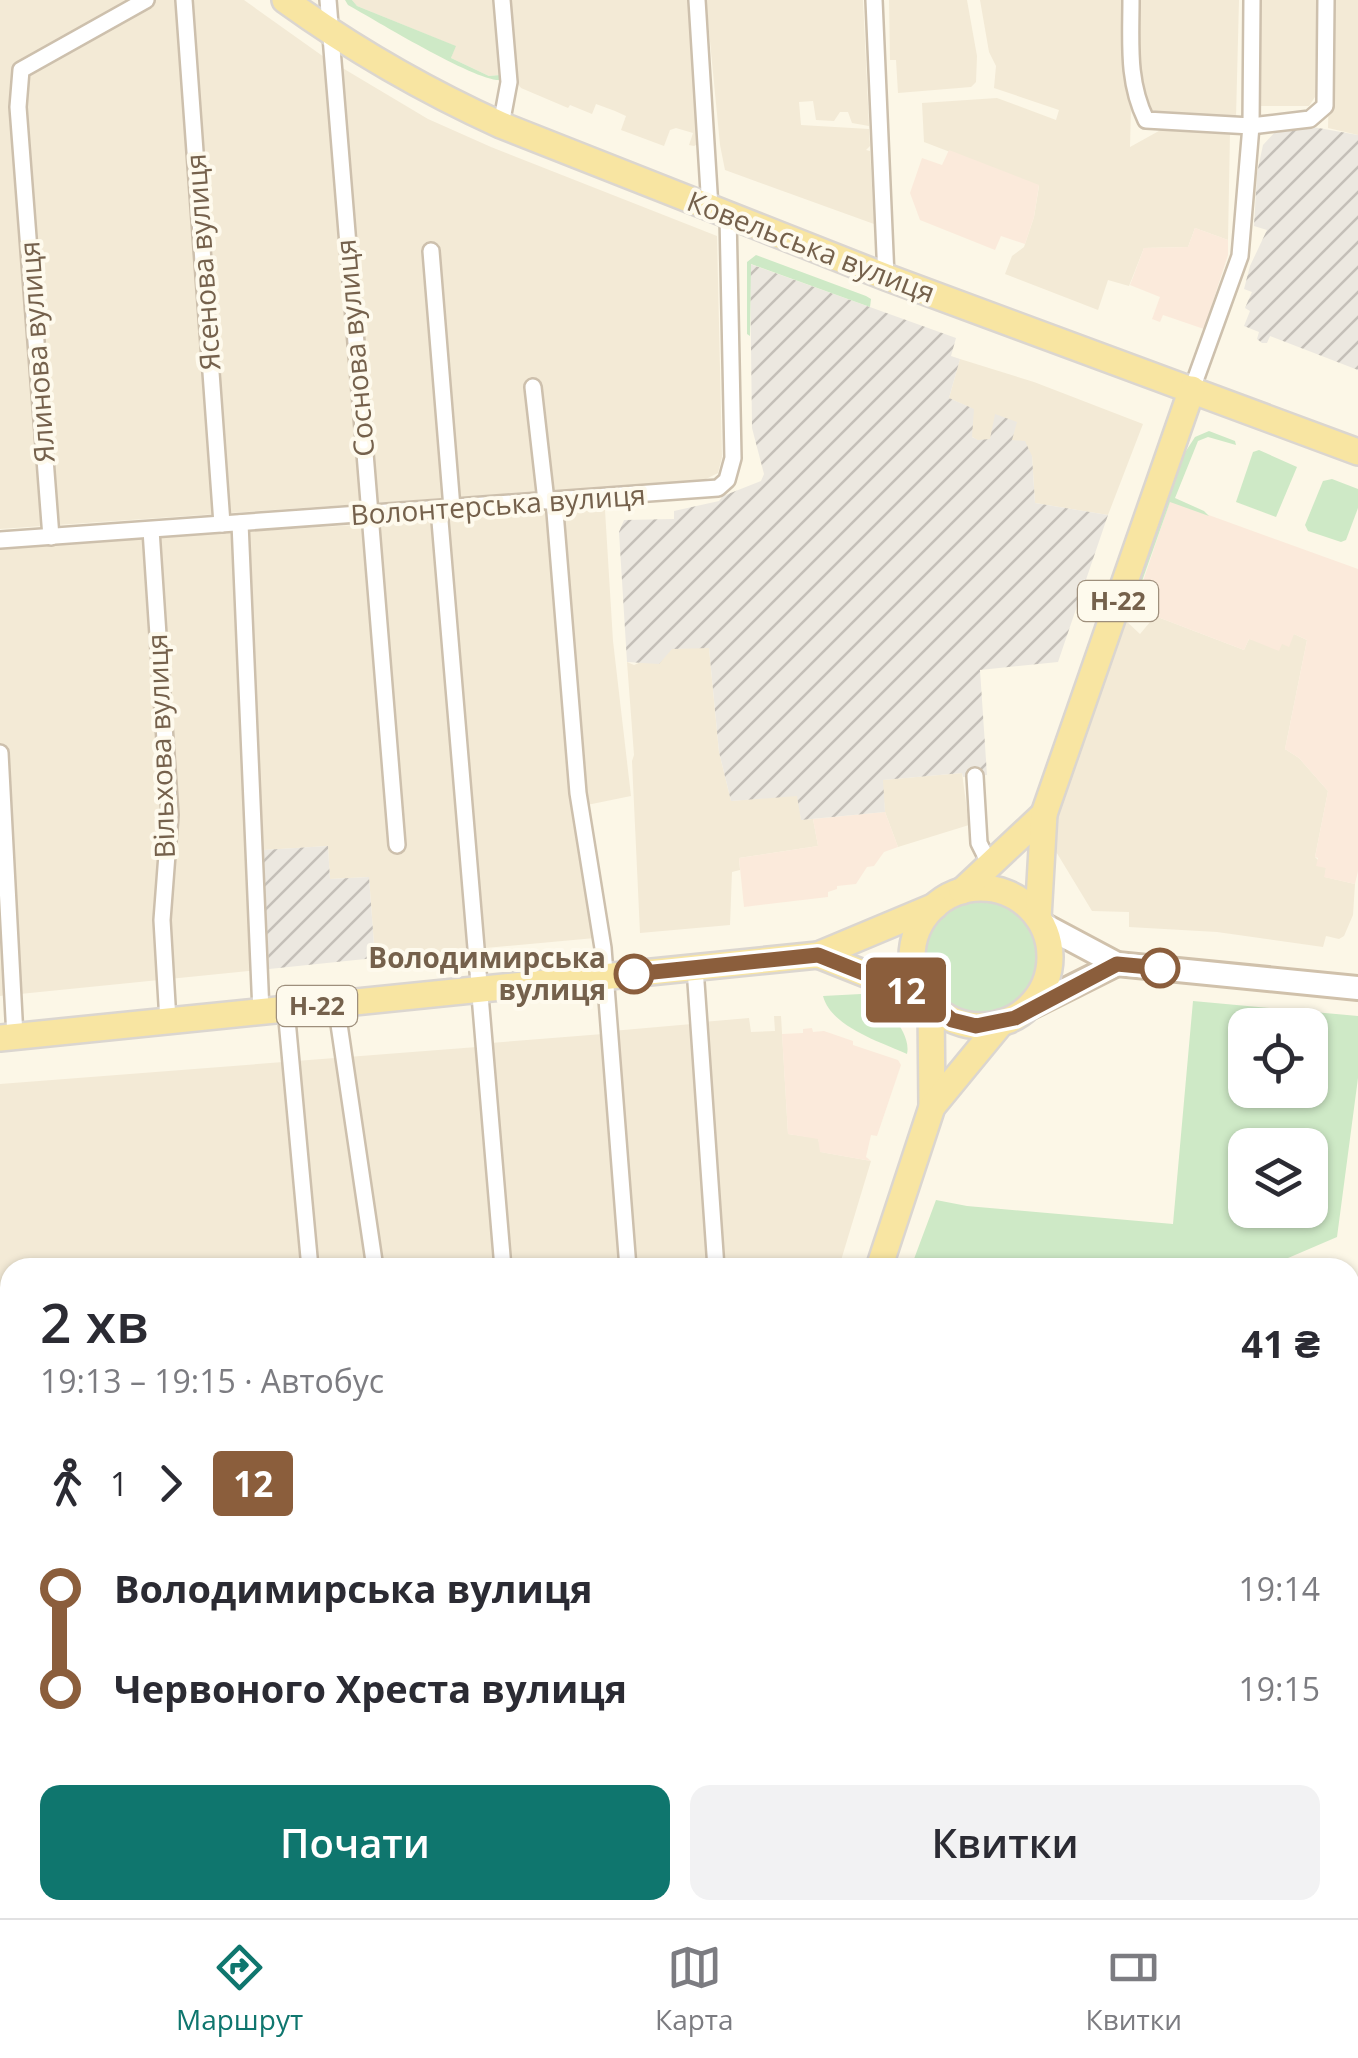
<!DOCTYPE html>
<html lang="uk">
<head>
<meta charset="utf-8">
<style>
	:root { --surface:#fff; --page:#f2f2f3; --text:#2b2b33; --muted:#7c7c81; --line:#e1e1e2; --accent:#0f766e }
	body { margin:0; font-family:"Open Sans",sans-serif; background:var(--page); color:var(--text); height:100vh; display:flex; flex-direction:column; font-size:38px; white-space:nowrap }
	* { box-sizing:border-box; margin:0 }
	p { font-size:32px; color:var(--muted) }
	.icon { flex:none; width:55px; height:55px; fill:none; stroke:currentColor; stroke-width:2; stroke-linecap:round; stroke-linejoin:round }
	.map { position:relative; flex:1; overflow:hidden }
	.panel { position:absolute; left:0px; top:1258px; width:1360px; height:662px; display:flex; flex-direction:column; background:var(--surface); border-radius:30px 30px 0 0; box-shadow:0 2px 8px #0004 }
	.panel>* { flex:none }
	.badge { padding:0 20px; border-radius:8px; font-size:35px; line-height:65px }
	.tools { position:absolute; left:1228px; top:1008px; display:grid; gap:20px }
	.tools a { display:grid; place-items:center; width:100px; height:100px; border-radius:20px; background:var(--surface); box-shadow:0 2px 8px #0004; font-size:50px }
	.map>.badge { position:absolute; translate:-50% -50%; box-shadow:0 0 0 5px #fff }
	.legs { display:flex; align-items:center; gap:15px; height:110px; padding:0 40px; font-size:32px }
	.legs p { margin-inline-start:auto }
	.head { display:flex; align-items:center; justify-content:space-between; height:170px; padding:0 40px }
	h1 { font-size:55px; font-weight:600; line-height:75px }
	.button { display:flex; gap:20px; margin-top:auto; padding:20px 40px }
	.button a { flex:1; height:115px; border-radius:20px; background:var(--accent); color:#fff; font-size:40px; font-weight:600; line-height:115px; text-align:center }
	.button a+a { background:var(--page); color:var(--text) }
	ul { padding:0 40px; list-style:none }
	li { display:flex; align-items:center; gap:35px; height:100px; font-size:38px }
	li i { display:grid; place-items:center; width:15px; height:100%; margin:0 12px; background:currentColor }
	li i::after { content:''; width:25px; height:25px; margin:-12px; border:8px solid; border-radius:50%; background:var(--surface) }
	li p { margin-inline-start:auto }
	li:first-child i { background:linear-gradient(#0000 50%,currentColor 0) }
	li:last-child i { background:linear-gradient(currentColor 50%,#0000 0) }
	.dock { display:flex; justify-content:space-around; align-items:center; height:140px; border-top:2px solid var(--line); background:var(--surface); font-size:28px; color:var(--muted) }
	.dock a { display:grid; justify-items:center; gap:5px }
	.dock .on { color:var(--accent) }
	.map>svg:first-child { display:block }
	.residential { fill:#f3ead6 }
	.commercial { fill:#fbeadb }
	.industrial { fill:url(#industrial-furrows) }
	.education { fill:#f4e4f8 }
	.green { fill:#cee9c6; fill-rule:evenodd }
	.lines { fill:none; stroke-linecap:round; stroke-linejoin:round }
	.minor-casing { stroke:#cdc0ad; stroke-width:20 }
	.tertiary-casing { stroke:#cdc0ad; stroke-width:25 }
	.secondary-casing { stroke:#d0c1ab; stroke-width:28 }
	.primary-casing { stroke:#dbd6d0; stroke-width:30 }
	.minor { stroke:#fff; stroke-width:15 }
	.tertiary { stroke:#fff; stroke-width:20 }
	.secondary { stroke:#fff; stroke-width:22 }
	.primary { stroke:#f8e5a2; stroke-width:25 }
	.line-1-casing { stroke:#fff; stroke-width:22 }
	.line-1 { stroke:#8b5e3c; stroke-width:15 }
	.stop-1-dot { fill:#fff; stroke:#8b5e3c; stroke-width:5 }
	.labels { text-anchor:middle; stroke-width:8; stroke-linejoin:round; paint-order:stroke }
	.shield { fill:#fefaed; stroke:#9e8f7c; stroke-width:2.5 }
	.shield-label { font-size:25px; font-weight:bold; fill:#75614c }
	.street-label { font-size:28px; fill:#75614c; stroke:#fefaed }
	.stop-label { font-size:28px; font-weight:bold; fill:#75614c; stroke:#fefaed; text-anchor:end }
</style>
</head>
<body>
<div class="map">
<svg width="1358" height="1918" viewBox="0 0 1358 1918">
	<defs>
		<pattern id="industrial-furrows" width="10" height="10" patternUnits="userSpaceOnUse" patternTransform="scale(2.5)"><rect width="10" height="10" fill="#ece8e0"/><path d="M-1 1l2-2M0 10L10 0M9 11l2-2" fill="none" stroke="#c4bfb8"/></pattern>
	</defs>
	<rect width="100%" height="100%" fill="#fcf7e7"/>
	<g class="residential">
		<path d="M0,0H244L324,57L428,119L491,147L717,236L722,457L718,473L704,480L0,529Z"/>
		<path d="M352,0H497L500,75L489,76L451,58L455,46L357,6Z"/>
		<path d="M509,0H692L705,140L694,146L689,145L693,133L676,128L670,130L664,146L621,130L626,116L615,111L596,104L592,114L570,105L568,108L521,88L513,77Z"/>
		<path d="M706,0H863L869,126L852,123L848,112H840L834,121L816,120L813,101L799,102L801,125L869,129L870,146L866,150L870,151L874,224L725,170L720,145Z"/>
		<path d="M889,0H967L977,56L976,82L971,87L898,93L896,60H890Z"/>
		<path d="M980,0H1124L1126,78L1131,108L1130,147L1166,127L1230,133L1228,240L1195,228L1188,247L1144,248L1129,286L1108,280L1098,310L1005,274L1012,256L1024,247L1034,217L1039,186L924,142L922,103L997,98L1056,120L1059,110L994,88L996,66L989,52Z"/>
		<path d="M1139,0H1239L1236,118L1154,116L1145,111L1137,48Z"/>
		<path d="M1256,0H1317L1315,97L1309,106H1256Z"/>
		<path d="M1331,0H1358V135L1328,128Z"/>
		<path d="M960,359L1034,382L1143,424L1108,515L1035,503L1032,456L1012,441L977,440L971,436L973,409L949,398Z"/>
		<path d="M605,510L613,641L631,796L587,805L583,796L560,512Z"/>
		<path d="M549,513L595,938L375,958L369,877L330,879L328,846L264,850L269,969L0,996V547Z"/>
		<path d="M1155,616L1244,650L1249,639L1281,644L1294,634L1307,640L1285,749L1299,758L1328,791L1315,857L1326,868L1325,877L1355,884L1353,915L1344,936L1339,939L1326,936L1323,947L1217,932L1129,927V912L1092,911L1055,850L1052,834L1065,793L1125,620L1140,634Z"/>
		<path d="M686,648H709L719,752L731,801L798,795L801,820L813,819L818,846L739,858L740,870L732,872L730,925L640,933L632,761L634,755L627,662L634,665L672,649Z"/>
		<path d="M962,773L969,825L898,847L885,812L882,780Z"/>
		<path d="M774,1016H781L788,1134L818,1138L821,1152L871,1161L839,1267H721L703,1022L749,1018L751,1032L775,1031Z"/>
		<path d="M692,1024L711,1267H633L612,1031Z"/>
		<path d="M603,1034L624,1267H510L490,1043Z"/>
		<path d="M477,1047L495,1267L10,1268V1910H723L721,1918H0V1084Z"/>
		<path d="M1358,1633V1918H1266L1269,1910H1350V1655Z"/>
	</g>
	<g class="commercial">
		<path d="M949,150L1039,185L1034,217L1025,244L1001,236L995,250L920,220L910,193L922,158L942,165Z"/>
		<path d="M1195,228L1228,240V255L1204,329L1163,315L1160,322L1152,319L1160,297L1130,285L1144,248L1188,247Z"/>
		<path d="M1170,501L1358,569V871L1355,884L1324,877L1326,868L1316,866L1318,858L1315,857L1328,791L1299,758L1285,749L1307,640L1294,634L1289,647L1282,644L1279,651L1249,639L1244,650L1134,608Z"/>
		<path d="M885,812L898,847L884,852L874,866L867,867L856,884L837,886V889L828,892V897L744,907L739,858L818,846L813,819Z"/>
		<path d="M812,1028L813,1032L824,1031L853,1041V1045L898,1060L901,1065L877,1136L871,1135L866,1157L871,1161L820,1152L818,1139L788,1134L782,1034L803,1033V1029Z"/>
	</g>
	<g class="industrial">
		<path d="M1296,124L1358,135V370L1270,336L1267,343H1262L1257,339L1259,332L1244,326L1250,311L1245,308L1252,292L1244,289L1250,266L1267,230L1254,226L1257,173L1263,145L1276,131Z"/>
		<path d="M750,264L956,338L951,356L960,359L949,398L974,409L972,437L978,440L990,439L995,414L1017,422L1012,440L1025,441L1032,456L1035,503L1108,515L1058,662L980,670L987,775L963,777L962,773L883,780L885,812L801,820L797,796L731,801L719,752L709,648L672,649L659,664L627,662L619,532L624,520L674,519V511L719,501L723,496L761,481L764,474L752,428Z"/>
		<path d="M328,846L330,879L369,877L375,958L269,969L263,850Z"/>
	</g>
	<path class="education" d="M103,1910H439L440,1918H104Z"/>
	<g class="green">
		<path d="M345,0H352L357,6L456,46L451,58L489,76L500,75L502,66L501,80C478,83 375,20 348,5Z"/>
		<path d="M756,255L866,296L871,299L870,307L751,264L750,336L747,334V262Z"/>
		<path d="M1209,431L1235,441L1236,445L1208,437L1198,441L1175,498L1204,511L1209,516L1170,502L1130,615L1135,591L1182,457L1195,437Z"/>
		<path d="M1259,450L1297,467L1276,517L1236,502L1253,452Z"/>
		<path d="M1332,479L1358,489V508L1346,540L1341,542L1308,531L1305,525L1323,481Z"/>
		<circle cx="981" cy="957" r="56"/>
		<path d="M861,994C882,1000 912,1032 907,1054C881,1042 831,1027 823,996Z"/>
		<path d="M1193,1001L1358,1016V1078L1337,1237L1267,1267H911L936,1200L967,1206L1173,1224ZM1245,1025H1310V1090H1245ZM1245,1145H1310V1210H1245Z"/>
		<path d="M779,1910H1269L1266,1918H778Z"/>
	</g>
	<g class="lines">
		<defs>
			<g id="minor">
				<path d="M184,0L222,524"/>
				<path d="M328,0L397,845"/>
				<path d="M697,0L710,208"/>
				<path d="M874,0L886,277"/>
				<path d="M1131,0C1131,43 1127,81 1146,120L1251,126L1252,0"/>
				<path d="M501,125L509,82L502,0"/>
				<path d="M431,251L452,508"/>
				<path d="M533,387L546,501"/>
				<path d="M1192,389L1240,256L1251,126L1310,119L1325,106L1326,0"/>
				<path d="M554,500L578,793L603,948L628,1268"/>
				<path d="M439,509L503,1268"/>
				<path d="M240,523L261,1012"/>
				<path d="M151,530L170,815L162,920L168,1021"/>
				<path d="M51,537L18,107L21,70L146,0"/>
				<path d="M0,540L718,488L727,480L733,458L728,215"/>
				<path d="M0,753L15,1037"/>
				<path d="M975,776L979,843L989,863"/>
				<path d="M695,968L716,1268"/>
				<path d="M336,1004L375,1268"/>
				<path d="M286,1009L310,1268"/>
				<path d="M0,1315L10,1391"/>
				<path d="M82,1910L83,1918"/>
				<path d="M455,1910V1918"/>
			</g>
			<path id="tertiary" d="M0,1691L10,1690"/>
			<g id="secondary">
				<path d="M1042,924L1117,964L1358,988"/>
				<path d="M1027,1009L1117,964"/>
			</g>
			<g id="primary">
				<path d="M285,0C353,49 424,90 501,125L886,277L1358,452"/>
				<circle cx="981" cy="957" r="69"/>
				<path d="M962,891L1044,814"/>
				<path d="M1038,918L1044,814L1192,389"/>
				<path d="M818,955L926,998"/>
				<path d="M931,1005L932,1107"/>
				<path d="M0,1038L818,955L935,906"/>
				<path d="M879,1268L932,1107L1001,1023"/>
				<path d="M756,1918L757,1910"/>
			</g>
		</defs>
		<use href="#minor" class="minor-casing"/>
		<use href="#tertiary" class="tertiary-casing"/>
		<use href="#secondary" class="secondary-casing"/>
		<use href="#primary" class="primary-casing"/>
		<use href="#minor" class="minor"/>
		<use href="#tertiary" class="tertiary"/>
		<use href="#secondary" class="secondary"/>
		<use href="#primary" class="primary"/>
	</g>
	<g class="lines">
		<defs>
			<path id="line-1" d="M634,974L818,955L926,998L952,1020L976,1026L1015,1018L1117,964L1160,968"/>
		</defs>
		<use href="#line-1" class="line-1-casing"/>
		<use href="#line-1" class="line-1"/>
	</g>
	<g class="stop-1-dot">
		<circle cx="1160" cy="968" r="18"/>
		<circle cx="634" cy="974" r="18"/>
	</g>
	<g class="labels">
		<g class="shield">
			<rect x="1078" y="581" width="80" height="40" rx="8"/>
			<rect x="277" y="986" width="80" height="40" rx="8"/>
		</g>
		<g class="shield-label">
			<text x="1118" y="610">Н-22</text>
			<text x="317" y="1015">Н-22</text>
		</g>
		<g class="street-label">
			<text transform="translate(811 247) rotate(21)" y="10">Ковельська вулиця</text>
			<text transform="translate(203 262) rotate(-94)" y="10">Ясенова вулиця</text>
			<text transform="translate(355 348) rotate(-95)" y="10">Соснова вулиця</text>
			<text transform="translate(37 352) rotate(-94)" y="10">Ялинова вулиця</text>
			<text transform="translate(498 505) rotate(-4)" y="10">Волонтерська вулиця</text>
			<text transform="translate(161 746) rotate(-92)" y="10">Вільхова вулиця</text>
		</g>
		<g class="stop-label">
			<text x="606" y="968">Володимирська<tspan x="606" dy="32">вулиця</tspan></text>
		</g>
	</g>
</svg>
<div class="tools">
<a><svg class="icon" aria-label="locate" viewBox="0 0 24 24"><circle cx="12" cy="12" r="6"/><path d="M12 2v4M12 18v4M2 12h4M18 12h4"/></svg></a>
<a><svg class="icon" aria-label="layers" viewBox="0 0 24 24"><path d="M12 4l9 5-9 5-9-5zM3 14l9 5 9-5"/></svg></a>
</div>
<b class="badge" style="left:906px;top:990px;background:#8b5e3c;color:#fff">12</b>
<section class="panel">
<div class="head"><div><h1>2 хв</h1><p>19:13 – 19:15 · Автобус</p></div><b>41 ₴</b></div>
<div class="legs"><svg class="icon" aria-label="walk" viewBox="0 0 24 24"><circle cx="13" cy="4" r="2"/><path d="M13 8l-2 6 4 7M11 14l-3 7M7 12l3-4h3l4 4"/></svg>1<svg class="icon" aria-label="forward" viewBox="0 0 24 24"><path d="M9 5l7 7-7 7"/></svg><b class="badge" style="background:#8b5e3c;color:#fff">12</b></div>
<ul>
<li><i style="color:#8b5e3c"></i><b>Володимирська вулиця</b><p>19:14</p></li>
<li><i style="color:#8b5e3c"></i><b>Червоного Хреста вулиця</b><p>19:15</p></li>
</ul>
<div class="button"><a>Почати</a><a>Квитки</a></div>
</section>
</div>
<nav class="dock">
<a class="on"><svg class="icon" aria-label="directions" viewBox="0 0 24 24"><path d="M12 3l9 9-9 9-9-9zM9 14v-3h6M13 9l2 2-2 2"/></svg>Маршрут</a>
<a><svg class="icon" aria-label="map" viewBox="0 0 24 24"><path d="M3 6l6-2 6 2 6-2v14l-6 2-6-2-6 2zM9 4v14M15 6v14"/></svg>Карта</a>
<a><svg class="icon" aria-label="tickets" viewBox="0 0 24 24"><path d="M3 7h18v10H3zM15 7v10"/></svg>Квитки</a>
</nav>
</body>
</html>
